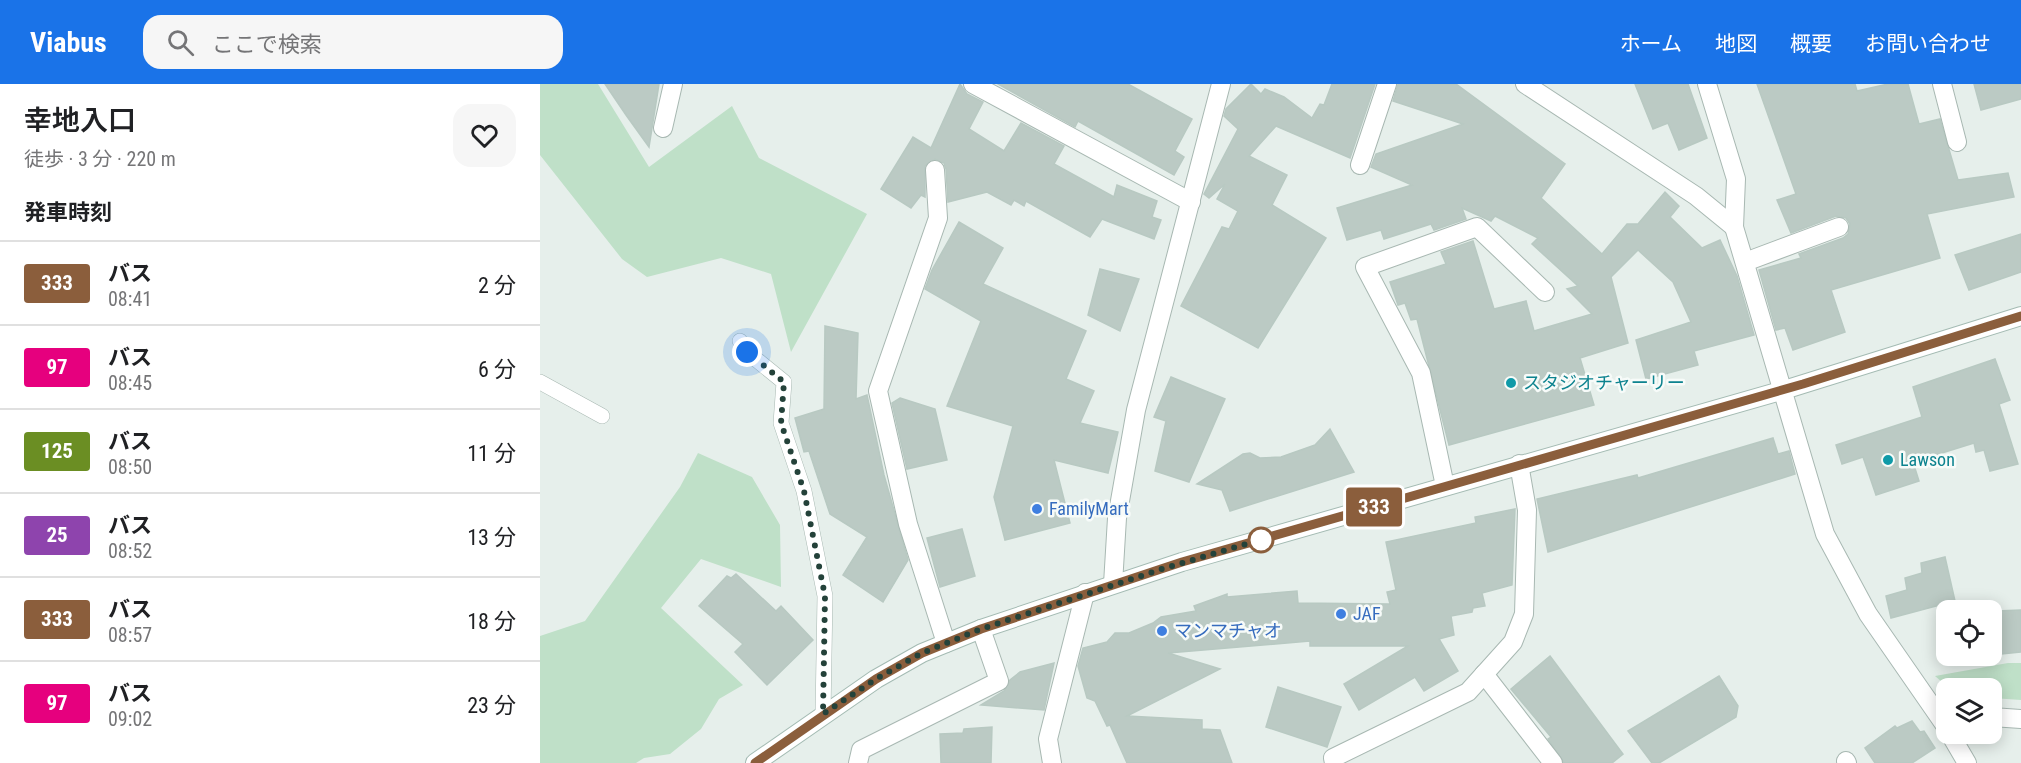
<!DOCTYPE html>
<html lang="ja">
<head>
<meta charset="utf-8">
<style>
	:root { --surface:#fff; --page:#f6f6f6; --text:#202124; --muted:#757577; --line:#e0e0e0; --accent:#1a73e8 }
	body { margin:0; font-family:"Roboto Condensed","Noto Sans JP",sans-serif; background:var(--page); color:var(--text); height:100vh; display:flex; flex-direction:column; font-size:22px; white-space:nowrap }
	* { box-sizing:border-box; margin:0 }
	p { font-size:20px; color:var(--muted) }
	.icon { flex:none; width:33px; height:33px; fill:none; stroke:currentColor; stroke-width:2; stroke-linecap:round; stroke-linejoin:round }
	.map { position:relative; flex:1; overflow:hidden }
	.panel { display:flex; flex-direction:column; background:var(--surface); width:540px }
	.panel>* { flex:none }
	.badge { padding:0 12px; border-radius:4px; font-size:21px; line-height:39px }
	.controls { position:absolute; left:1396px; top:516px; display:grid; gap:12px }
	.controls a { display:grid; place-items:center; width:66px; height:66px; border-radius:12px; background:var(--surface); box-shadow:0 3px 15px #0003; font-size:30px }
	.you { position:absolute; width:30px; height:30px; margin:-15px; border:4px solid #fff; border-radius:50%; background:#1a73e8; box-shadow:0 0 0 9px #1a73e833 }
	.map>.badge { position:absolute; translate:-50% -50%; box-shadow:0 0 0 3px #fff }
	h2 { padding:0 24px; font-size:22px; line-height:54px }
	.round { display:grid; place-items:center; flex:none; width:63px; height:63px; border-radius:18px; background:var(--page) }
	.headline { display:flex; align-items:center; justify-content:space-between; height:102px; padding:0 24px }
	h1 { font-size:28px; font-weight:600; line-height:45px }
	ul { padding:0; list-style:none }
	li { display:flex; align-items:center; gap:18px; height:84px; padding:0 24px; border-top:2px solid var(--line) }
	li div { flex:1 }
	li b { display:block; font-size:22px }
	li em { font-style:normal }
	li .badge { min-width:66px; font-weight:700; text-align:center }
	header { display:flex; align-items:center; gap:36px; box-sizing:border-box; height:84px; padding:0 30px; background:var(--accent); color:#fff }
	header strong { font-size:28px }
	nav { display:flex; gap:33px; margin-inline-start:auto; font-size:21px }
	.search { width:420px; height:54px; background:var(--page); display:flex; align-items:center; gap:15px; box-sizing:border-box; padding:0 21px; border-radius:18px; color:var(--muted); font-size:22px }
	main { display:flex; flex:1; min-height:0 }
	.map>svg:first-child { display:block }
	.green { fill:#bfe0c8 }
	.building { fill:#bbcac4; stroke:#b8c9c2; stroke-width:1.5 }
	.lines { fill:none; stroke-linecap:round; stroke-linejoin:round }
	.lane-casing { stroke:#a8b8b2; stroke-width:16 }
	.street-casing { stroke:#a8b8b2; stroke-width:20 }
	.secondary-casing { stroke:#a4bbb3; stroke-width:20 }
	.lane { stroke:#fff; stroke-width:15 }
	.street { stroke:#fff; stroke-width:18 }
	.secondary { stroke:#fff; stroke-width:18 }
	.line-casing { stroke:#fff; stroke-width:14 }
	.line { stroke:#8b5e3c; stroke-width:9 }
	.walk { stroke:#24423a; stroke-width:6; stroke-dasharray:0 10.8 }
	.culture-dot { fill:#0f9aa8; stroke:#f7fbf9; stroke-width:2 }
	.shop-dot { fill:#3f7fe0; stroke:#f7fbf9; stroke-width:2 }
	.stop-dot { fill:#fff; stroke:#8b5e3c; stroke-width:3 }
	.labels { text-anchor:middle; stroke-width:5; stroke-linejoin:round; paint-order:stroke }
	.culture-label { font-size:18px; fill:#0d838f; stroke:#f7fbf9; text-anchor:start }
	.shop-label { font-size:18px; fill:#366cbe; stroke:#f7fbf9; text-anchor:start }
</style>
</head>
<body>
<header>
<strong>Viabus</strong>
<div class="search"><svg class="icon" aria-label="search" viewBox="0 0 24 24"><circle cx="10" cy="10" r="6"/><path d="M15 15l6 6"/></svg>ここで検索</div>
<nav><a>ホーム</a><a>地図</a><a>概要</a><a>お問い合わせ</a></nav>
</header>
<main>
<section class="panel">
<div class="headline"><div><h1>幸地入口</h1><p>徒歩 · 3 分 · 220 m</p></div><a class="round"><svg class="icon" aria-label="heart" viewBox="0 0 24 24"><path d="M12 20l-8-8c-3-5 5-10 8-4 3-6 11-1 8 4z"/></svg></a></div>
<h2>発車時刻</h2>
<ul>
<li><span class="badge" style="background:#8b5e3c;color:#fff">333</span><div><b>バス</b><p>08:41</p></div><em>2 分</em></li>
<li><span class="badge" style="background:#e6007e;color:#fff">97</span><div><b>バス</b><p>08:45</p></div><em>6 分</em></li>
<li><span class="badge" style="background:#6b8e23;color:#fff">125</span><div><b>バス</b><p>08:50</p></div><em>11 分</em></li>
<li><span class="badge" style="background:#8e44ad;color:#fff">25</span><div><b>バス</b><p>08:52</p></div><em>13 分</em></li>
<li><span class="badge" style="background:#8b5e3c;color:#fff">333</span><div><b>バス</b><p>08:57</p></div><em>18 分</em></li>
<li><span class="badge" style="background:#e6007e;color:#fff">97</span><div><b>バス</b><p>09:02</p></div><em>23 分</em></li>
</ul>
</section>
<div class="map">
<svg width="1481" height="679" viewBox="0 0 1481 679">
	<rect width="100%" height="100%" fill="#e6efeb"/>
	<g class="green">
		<path d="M0,0H58L109,83L192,22L219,74L327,130L251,268L231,190L181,174L107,193L82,175L0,71Z"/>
		<path d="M158,369L212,393L240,441L241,503L161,475L121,524L203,601L179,615L161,645L130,670L104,674L96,679H0V552L45,537L140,403Z"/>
		<path d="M1468,579H1481V616L1452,614V604H1409L1395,592Z"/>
	</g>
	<g class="building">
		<path d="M65,0H119L109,63L86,31Z"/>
		<path d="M420,0L427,10L443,18L429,45L464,67L481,39L524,62L514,80L574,113L577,101L617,117L612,133L621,136L614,155L562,135L550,153L486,117L484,122L474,116L471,121L447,108L408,118L406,85L404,79L395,75L385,82V113L381,111L371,124L341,105L373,53L391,64Z"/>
		<path d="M458,0H588L652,35L635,67L644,73L634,91L538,37L535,43Z"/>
		<path d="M711,0L721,10L725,5L744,13L772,34L780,20L784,21L792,0H835L810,74L736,42L709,72L747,91L732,121L786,154L718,264L641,222L682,143L689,145L698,127L677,115L685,100L669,114L664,110L698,45L684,32L686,25Z"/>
		<path d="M858,0H916L1025,80L1001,114L1062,170L1087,140H1098L1125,108L1139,122L1130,133L1162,164L1180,156L1197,192L1214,251L1154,267L1158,281L1106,295L1096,256L1151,238L1133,198L1098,166L1071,193L1088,259L1040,274L1054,321L909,361L877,235L871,236L865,219L858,221L850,198L906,180L901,168L933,157L954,225L986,217L994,247L1052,230L1027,205L1038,202L992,160L998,154L955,132L951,137L922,124L926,135L894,146L891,140L844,155L841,146L807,156L797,124L872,101L831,83L836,70L923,40L853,17Z"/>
		<path d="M1095,0H1148L1167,54L1139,66L1128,39L1113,45Z"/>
		<path d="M1217,0H1315L1317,7L1348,0H1368L1379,40L1400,35L1418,96L1468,89L1474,113L1387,130L1400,174L1291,206L1305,248L1253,266L1245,244L1236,246L1219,186L1261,174L1259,170L1303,154L1308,150L1310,140L1306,134L1296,132L1251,149L1237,116L1256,110Z"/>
		<path d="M1434,0H1481V15L1441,26Z"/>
		<path d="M419,138L463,164L443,200L546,247L526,295L554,307L540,339L578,348L568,389L514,376L530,439L465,456L454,413L473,342L407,322L441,237L385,205L392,186Z"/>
		<path d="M1481,150V188L1429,206L1415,171Z"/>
		<path d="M560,185L599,195L580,247L548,231Z"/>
		<path d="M285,242L318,249L316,315L327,311L344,391L368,476L343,518L303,491L327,453L290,430L269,367L264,368L255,334L284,325Z"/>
		<path d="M1455,275L1470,316L1459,320L1478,380L1450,387L1444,366L1436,368L1434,359L1373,378L1379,397L1336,411L1323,373L1302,380L1296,361L1382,333L1373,303Z"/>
		<path d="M631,293L685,315L649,398L615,387L626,337L614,333Z"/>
		<path d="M360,314L395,325L407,376L367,385L352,319Z"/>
		<path d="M790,345L814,388L690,427L682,406L657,400L703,370L710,369L720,374L741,373L775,361Z"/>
		<path d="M1233,354L1238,370L1249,367L1255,390L1008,468L997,415L1097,391L1098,394Z"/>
		<path d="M975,425L972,501L942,509L945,522L933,524L932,528L911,532L914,551L899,555L918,587L884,607L875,593L819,626L804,600L868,562H770V557L628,569L680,585L587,632L662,636V645L680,646L692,679H587L570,641L567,642L555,617L547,614L538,582L543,564L567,558L575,549H589L613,539L621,533L656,527L654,522L687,510V513L757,507L758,519L850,520L847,508L856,506L846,458L936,439L935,433Z"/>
		<path d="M422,445L435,492L400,503L387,454Z"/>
		<path d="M1405,473L1415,517L1351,534L1346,512L1367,506L1365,494L1382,489L1381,479Z"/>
		<path d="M196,490L236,527L241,522L273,556L227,601L195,568L203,560L159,522L187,492L191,494Z"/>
		<path d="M1481,526V568L1452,571V545H1457V527Z"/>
		<path d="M1010,572L1083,670L1072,679H1024L1008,655L1011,653L971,605Z"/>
		<path d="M514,579L504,626L441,621L464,607L470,596L480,588Z"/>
		<path d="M1179,592L1198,622L1196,633L1119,679H1112L1088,647Z"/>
		<path d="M738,603L801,623L787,663L726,643Z"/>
		<path d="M1372,637L1380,648L1384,647L1395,664L1372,679H1335L1325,664L1355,642L1357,644Z"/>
		<path d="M452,643L451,679H401L400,650L423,649L424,645Z"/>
	</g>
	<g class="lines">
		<defs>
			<g id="lane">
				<path d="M200,257L207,268L244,298L241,339L264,407L285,512L283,630"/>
				<path d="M0,298L62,332"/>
			</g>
			<g id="street">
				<path d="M433,0L651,118"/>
				<path d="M985,0L1156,112L1194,143"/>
				<path d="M1167,0L1196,95L1194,143L1285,450L1328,530L1407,644"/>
				<path d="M1402,0L1417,58"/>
				<path d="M123,44L133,0"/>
				<path d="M820,81L847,0"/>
				<path d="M395,86L398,134L338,307L368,440L406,559"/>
				<path d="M1205,178L1299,143"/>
				<path d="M905,402L881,289L825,183L937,143L1005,208"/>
				<path d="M573,500L577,434L596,326L681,0"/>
				<path d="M944,590L1013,679"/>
				<path d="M1452,633L1481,635"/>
				<path d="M1410,650L1427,679"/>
				<path d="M1306,677L1307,679"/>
				<path d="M318,679L321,666L459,597L441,545"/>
				<path d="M512,679L508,655L545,509"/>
				<path d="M794,679L793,674L928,608L973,558L984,530L987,426L979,380"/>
			</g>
			<path id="secondary" d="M215,679L336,595L382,569L441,545L642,478L1244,306L1481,232"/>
		</defs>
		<use href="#lane" class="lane-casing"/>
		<use href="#street" class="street-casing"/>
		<use href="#secondary" class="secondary-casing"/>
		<use href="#lane" class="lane"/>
		<use href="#street" class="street"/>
		<use href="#secondary" class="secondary"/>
	</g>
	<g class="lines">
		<defs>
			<path id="line" d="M215,679L336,595L382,569L441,545L642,478L1263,300L1481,232"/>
		</defs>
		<use href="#line" class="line-casing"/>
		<use href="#line" class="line"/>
		<path class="walk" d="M207,268L244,298L241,339L264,407L285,512L283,630L336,595L382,569L441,545L622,485L730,453L721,456"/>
	</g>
	<g class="culture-dot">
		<circle cx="971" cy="299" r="6"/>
		<circle cx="1348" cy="376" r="6"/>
	</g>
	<g class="shop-dot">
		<circle cx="497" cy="425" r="6"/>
		<circle cx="801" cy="530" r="6"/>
		<circle cx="622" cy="547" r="6"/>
	</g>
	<circle class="stop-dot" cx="721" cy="456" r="12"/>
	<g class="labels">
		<g class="culture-label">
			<text x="983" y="305">スタジオチャーリー</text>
			<text x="1360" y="382">Lawson</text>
		</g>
		<g class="shop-label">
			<text x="509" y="431">FamilyMart</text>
			<text x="813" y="536">JAF</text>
			<text x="634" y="553">マンマチャオ</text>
		</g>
	</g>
</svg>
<div class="controls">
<a><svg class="icon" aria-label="locate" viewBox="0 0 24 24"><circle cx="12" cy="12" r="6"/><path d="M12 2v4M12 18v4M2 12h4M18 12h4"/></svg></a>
<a><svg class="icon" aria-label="layers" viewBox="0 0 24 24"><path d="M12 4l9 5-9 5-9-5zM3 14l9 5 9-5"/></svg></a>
</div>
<div class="you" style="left:207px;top:268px"></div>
<b class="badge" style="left:834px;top:423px;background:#8b5e3c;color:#fff">333</b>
</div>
</main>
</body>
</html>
